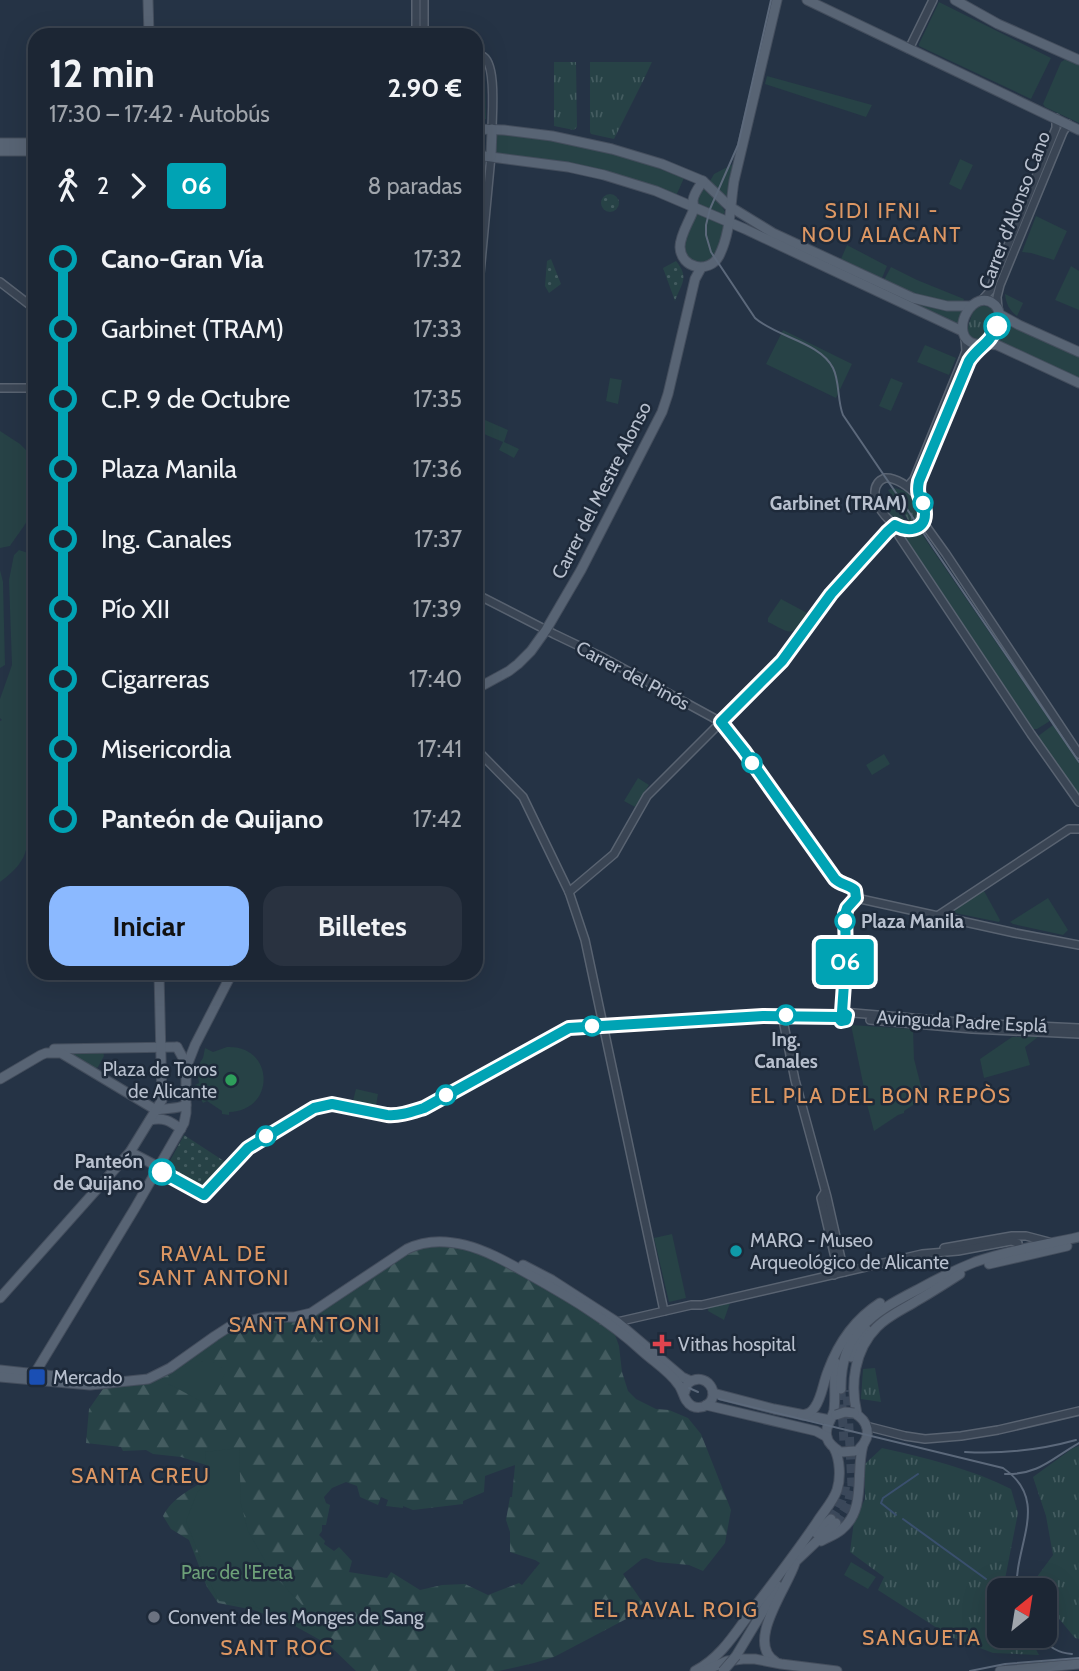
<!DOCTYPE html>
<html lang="es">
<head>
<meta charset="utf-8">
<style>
	:root { --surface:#1c2634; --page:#293240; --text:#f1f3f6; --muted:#a0a5ac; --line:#3a434f; --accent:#8bb9ff }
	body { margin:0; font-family:Cabin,sans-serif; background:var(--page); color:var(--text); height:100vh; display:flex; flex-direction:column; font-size:26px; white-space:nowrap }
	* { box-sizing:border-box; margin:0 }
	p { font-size:23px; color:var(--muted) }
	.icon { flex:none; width:38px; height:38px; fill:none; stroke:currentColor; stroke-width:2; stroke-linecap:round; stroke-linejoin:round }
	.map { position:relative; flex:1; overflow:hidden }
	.drawer { position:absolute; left:28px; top:28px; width:455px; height:952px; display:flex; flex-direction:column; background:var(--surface); border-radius:21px; box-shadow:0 7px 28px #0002,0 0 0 2px var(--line) }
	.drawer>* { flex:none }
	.badge { padding:0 14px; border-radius:5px; font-size:24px; line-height:46px }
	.needle { width:46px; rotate:30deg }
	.controls { position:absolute; left:987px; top:1578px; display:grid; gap:14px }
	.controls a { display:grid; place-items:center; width:70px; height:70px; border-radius:14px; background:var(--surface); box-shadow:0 7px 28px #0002,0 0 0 2px var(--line); font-size:35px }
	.map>.badge { position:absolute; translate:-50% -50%; box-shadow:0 0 0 4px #fff }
	.legs { display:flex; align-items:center; gap:10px; height:77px; padding:0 21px; font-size:23px }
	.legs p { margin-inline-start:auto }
	.summary { display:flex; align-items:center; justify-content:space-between; height:119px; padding:0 21px }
	h1 { font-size:38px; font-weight:700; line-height:52px }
	.cta { display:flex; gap:14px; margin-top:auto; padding:14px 21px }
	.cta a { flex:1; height:80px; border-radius:21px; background:var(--accent); color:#111; font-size:28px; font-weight:700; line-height:80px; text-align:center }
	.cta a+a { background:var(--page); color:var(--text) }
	ul { padding:0 21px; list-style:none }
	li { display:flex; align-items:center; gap:24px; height:70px; font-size:26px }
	li i { display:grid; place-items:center; width:10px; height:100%; margin:0 9px; background:currentColor }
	li i::after { content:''; width:18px; height:18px; margin:-9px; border:5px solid; border-radius:50%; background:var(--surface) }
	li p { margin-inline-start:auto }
	li:first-child i { background:linear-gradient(#0000 50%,currentColor 0) }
	li:last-child i { background:linear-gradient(currentColor 50%,#0000 0) }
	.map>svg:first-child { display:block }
	.grass { fill:url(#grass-tufts) }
	.forest { fill:url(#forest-firs); fill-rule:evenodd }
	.park { fill:#274246 }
	.garden { fill:url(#garden-dots) }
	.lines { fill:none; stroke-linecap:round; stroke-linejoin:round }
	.stream { stroke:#3a506e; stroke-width:2 }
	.major-tunnel { stroke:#3b485a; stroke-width:9; stroke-dasharray:9 4.5; stroke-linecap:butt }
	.minor-casing { stroke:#596371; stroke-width:10 }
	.major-casing { stroke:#444e5d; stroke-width:11 }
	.minor { stroke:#3a4554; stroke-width:7 }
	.major { stroke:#586474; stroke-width:9 }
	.tram { stroke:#5c697b; stroke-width:2 }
	.major-bridge-casing { stroke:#444e5d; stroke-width:11; stroke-linecap:butt }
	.major-bridge { stroke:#586474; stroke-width:9 }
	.line-1-casing { stroke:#fff; stroke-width:16 }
	.line-1 { stroke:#00a3b4; stroke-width:10 }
	.stop-1-dot { fill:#fff; stroke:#00a3b4; stroke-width:3.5 }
	.leisure-dot { fill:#2e9e5b; stroke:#1e2a3a; stroke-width:2.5 }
	.culture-dot { fill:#0f9aa8; stroke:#1e2a3a; stroke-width:2.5 }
	.health-dot { fill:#e0444e; stroke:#1e2a3a; stroke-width:2.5 }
	.transit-dot { fill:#1a4fb4; stroke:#1e2a3a; stroke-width:2.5 }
	.worship-dot { fill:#6b7280; stroke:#1e2a3a; stroke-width:2.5 }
	.labels { text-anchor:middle; stroke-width:5; stroke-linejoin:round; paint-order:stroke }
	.street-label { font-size:19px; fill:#b8c0ce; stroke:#1e2a3a }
	.stop-label { font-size:19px; font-weight:bold; fill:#b8c0ce; stroke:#1e2a3a; text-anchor:end }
	.poi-label { font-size:19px; fill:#b8c0ce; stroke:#1e2a3a; text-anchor:start }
	.park-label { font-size:19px; fill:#6da078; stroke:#1e2a3a }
	.neighbourhood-label { font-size:21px; letter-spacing:2px; fill:#dd9763; stroke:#1e2a3a }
</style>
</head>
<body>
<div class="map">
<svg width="1079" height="1671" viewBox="0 0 1079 1671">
	<defs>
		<pattern id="grass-tufts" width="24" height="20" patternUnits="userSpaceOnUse" patternTransform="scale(1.75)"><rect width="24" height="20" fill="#274246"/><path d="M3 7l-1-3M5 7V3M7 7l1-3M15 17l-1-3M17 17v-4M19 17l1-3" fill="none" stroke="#445c60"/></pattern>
		<pattern id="forest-firs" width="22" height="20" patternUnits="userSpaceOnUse" patternTransform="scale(1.75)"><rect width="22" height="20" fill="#274246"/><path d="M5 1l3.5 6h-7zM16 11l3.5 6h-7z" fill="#445c60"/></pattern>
		<pattern id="garden-dots" width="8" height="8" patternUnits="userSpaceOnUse" patternTransform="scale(1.75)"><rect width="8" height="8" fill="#274246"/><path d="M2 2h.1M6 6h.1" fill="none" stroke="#445c60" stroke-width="1.8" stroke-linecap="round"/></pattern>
	</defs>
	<rect width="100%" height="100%" fill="#253345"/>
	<g class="grass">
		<path d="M554,62H576L577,127L574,130L554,126Z"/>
		<path d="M590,62H612L613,77H645L614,139L591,134L590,132Z"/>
		<path d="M1005,294L1023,303L1017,316C1009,310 1006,303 1005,294Z"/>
		<path d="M917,302L938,308L965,309L959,324L916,304Z"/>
		<path d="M979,306C988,305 992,308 995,316C993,327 990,337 979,340L970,336L967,330L973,311Z"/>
		<path d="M894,488L910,492C920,503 928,515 912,526L888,490Z"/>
		<path d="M886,493L909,526C893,521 883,510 886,493Z"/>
		<path d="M875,1368L881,1402L861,1399L863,1369Z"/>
		<path d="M1079,1446V1639L1075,1638L1045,1602V1591H1036L1031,1585L1053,1555L1046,1516L1033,1477L1073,1448Z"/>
		<path d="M882,1448C926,1458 972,1469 1011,1489L1018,1513L1004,1584L1007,1591H999V1636H1029L1039,1655L993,1653L951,1637L878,1590L884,1577L850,1552L854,1521L865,1499V1464Z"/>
	</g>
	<path class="forest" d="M435,1245L465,1249L502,1263L543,1286L614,1332L619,1346L622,1372L628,1391L636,1399L656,1409L669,1410L688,1418L701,1434L731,1510L725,1543L703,1571L689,1565L657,1562L646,1558L642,1559L623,1574L643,1603L630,1617L554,1657L534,1663L499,1671H356L329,1645L295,1626L254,1610L218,1603L207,1587L189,1540L171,1529L163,1516C172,1498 191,1489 208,1479L206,1465L181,1457L153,1454L146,1450L123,1451L121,1447L86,1443L89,1409L105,1386L143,1385L183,1365L212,1341L239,1324L269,1320H303L340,1300L409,1252ZM515,1465L512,1497H510L506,1520L510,1532V1552L535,1560L540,1563L522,1585L519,1583L488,1595L465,1584L442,1585L420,1590L391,1572L387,1578L349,1572L352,1561L339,1547L334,1551L324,1544L325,1541L319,1535L322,1531V1525H326L330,1505L326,1503L324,1497L332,1488L346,1482L357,1486L360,1497L378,1505L381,1497L388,1500L386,1506L403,1508V1506L413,1510L463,1504V1501L484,1492L485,1476Z"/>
	<g class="park">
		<path d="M939,2L1051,58L1031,99L919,46V44Z"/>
		<path d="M1066,59L1079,65V123L1045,107L1043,104L1061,62Z"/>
		<path d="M612,62H652L645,77H612Z"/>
		<path d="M767,76L872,105L866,117L765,84Z"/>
		<path d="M476,80H485L486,119H476Z"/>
		<path d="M496,133C516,136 537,138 557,141C600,148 643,162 684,178L676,196L544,160L496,153Z"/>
		<path d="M960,159L973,165L961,190L949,184Z"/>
		<path d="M737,162L728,195L726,197L710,181L714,174Z"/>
		<path d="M705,189L719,201L725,212L723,215L698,204L696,201L701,190Z"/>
		<path d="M695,213L724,224C726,232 723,237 720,245C718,251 716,257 711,260C700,268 682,260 683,245C684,235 692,222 695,213Z"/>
		<path d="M1036,216L1067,231L1054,260L1031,253L1022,252Z"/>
		<path d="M847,245L887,266L882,278L841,259Z"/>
		<path d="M1071,266L1079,271V310L1055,300Z"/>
		<path d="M891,267L917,280L964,299L963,302C935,304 910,292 884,280Z"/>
		<path d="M1006,323L1079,356V379L997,342Z"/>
		<path d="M783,330L852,364L836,398L766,364Z"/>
		<path d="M925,345L956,358L949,375L917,362Z"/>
		<path d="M610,378L622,380L618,404L606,401Z"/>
		<path d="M891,378L903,383L891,411L879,406Z"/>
		<path d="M485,420L508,430L504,442L519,449L514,458L499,450L503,442L479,432Z"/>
		<path d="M0,431L20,444L34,458L33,459L35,463V478L33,479C33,487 38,497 35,507C33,515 15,538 10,546L0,548Z"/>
		<path d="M919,530L1050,721L1037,729H1032L901,535L911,534Z"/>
		<path d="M19,550L28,553L35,561V812C27,823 29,833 27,845C25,862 12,873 0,882V721L2,720L0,718V699L12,665L9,580L14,555Z"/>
		<path d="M0,570L3,582L5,665L0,668Z"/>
		<path d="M781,599L809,614C791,637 794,635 768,622V618Z"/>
		<path d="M1053,725L1079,763V799L1037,737Z"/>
		<path d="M884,754L890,764L872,775L866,765Z"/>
		<path d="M638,778L649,785L635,807L624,801Z"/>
		<path d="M981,889L984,891L1000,920L999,922L950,912L949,910Z"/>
		<path d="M1048,898L1068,930L1063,935L1013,924L1010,922Z"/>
		<path d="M851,1025L913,1029L914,1059L924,1098L904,1111V1113L898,1115L874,1131L863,1089L864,1088Z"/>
		<path d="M1012,1037H1038L1025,1047L1030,1065L984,1078L980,1059Z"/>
		<path d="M227,1047C275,1045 276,1111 229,1112V1115L222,1114V1111L207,1101L203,1103L197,1091L195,1085L199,1083L198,1077L201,1065L199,1064L203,1058L205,1048L213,1052Z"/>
		<path d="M66,1051H103L104,1056L98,1067L95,1069Z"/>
		<path d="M356,1089L378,1094L376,1106L353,1101Z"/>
		<path d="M672,1234L686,1298L669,1302L654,1238Z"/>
		<path d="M728,1302L730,1303L724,1320L708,1311L709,1306Z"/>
		<path d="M334,1313L342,1326L318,1342L310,1330Z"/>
		<path d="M195,1358L203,1362L209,1358L226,1372L208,1405L167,1383Z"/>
		<path d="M239,1448L241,1504L248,1531L272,1573L318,1622L307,1629L251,1605L219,1601L211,1585L186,1521L197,1493L208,1479L205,1452Z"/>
		<path d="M851,1562L876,1577L868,1589L844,1575Z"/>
	</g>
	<g class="garden">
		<circle cx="610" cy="203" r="9"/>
		<path d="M551,259L561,284L549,293L545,286L547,261Z"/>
		<path d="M676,261C690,278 681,284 675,301L663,268Z"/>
		<path d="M184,1135L227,1163L203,1191L165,1170Z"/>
	</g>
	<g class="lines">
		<g class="stream">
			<path d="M896,1515L881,1503L883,1498L918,1474"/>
			<path d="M903,1519L986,1579"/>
			<path d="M993,1584L998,1588"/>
		</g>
		<g class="major-tunnel">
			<path d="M841,1391L844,1443"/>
			<path d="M831,1519C840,1508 845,1496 846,1482"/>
			<path d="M836,1523L848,1504L852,1486L847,1390"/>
		</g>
		<defs>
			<g id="minor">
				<path d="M416,35V0"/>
				<path d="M424,35V0"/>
				<path d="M909,49L933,0"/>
				<path d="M476,56C478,56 480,55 482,56C497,62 492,115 492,129"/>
				<path d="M476,205L478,208L476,226"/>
				<path d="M0,282L35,309"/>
				<path d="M981,301L990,291L993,282L1056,128V118"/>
				<path d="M998,309L997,297L1000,285L1063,132L1068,124"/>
				<path d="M476,316L491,156"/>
				<path d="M0,388H35"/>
				<path d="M885,478C905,476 944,515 916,528C894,539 857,489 885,478Z"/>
				<path d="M908,486L914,479L963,359L966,351L965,338"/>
				<path d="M917,495L919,481L969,361L984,344"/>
				<path d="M923,522L946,554L1079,754"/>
				<path d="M896,526L899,536L1031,734L1079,802"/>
				<path d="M476,594L554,634L600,656L721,722L744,751L835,879C841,885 849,884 855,890L856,898L846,910L845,914L846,955L842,1012"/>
				<path d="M476,749L523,797L569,892L585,940L664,1311"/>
				<path d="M569,892L614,854L647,796L782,661L831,595L887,532L895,525"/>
				<path d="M856,898L1015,933L1079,945"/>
				<path d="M939,915L1069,829H1079"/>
				<path d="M842,1012L971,1023L1079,1028"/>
				<path d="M782,1015L795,1080L827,1197L844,1272"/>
				<path d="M870,1020L972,1029L1079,1034"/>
				<path d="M604,1025L782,1015L838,1017"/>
				<path d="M825,1192L821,1198L836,1262L834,1275"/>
				<path d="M944,1248L1012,1236H1026L1049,1242"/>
				<path d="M617,1322L691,1305H702L922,1254L958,1251L1011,1241L1018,1243V1251"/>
				<path d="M866,1426L905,1436L925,1439L961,1436L998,1430L1079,1411"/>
			</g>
			<g id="major">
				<path d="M148,0L149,35"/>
				<path d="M807,0L1079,130"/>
				<path d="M955,0L998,24L1079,60"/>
				<path d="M476,129L504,130L552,136L612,149L662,164L703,181L729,206L773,233L913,298L947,306H971"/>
				<path d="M0,143H35"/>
				<path d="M0,151H35"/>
				<path d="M476,155L568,167L604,175L656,191L745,229L962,331"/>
				<path d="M491,156L492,129"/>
				<path d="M703,181C699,187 694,193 693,200C693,204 694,207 693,211C689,222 680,235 680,247C681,269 709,274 719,256C731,232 730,206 734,181L777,0"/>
				<path d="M999,314L1019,325L1079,352"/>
				<path d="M985,344C992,338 997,330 999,321C1000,315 999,309 995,305C974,286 950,330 970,342C978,347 989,343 997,345L1079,383"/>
				<path d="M476,689L509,671L518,664L531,651L546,630L581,570L662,412L668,394L695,279L701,268"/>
				<path d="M54,1049L177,1047"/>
				<path d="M186,1068L195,1045L232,973"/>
				<path d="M0,1079L41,1055L46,1053H61L156,1110C167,1108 177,1109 186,1105"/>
				<path d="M150,1120C164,1117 170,1121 181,1129"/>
				<path d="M130,1152L153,1164L160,1166"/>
				<path d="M989,1264L1067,1246"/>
				<path d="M523,1265L552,1280L617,1322L682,1377L691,1381"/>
				<path d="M0,1298L130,1152L162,1100L159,973"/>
				<path d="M851,1357L858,1343L867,1330"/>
				<path d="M836,1363C833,1378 836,1394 834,1410C832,1420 824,1427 827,1438C829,1444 833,1447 839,1451"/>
				<path d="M0,1370L64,1377"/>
				<path d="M35,1373L135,1208L184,1123L186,1113V1068L183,1058L177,1047"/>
				<path d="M0,1377L90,1385L148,1379L170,1368L215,1336L232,1325L265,1317H294L311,1313L407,1249C425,1240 445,1240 465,1245C485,1250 505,1261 523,1271C564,1294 608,1319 642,1351C654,1362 669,1371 678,1384C684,1391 683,1401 692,1406C696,1408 702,1408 707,1405C722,1394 706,1370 688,1383L684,1394"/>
				<path d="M841,1389C840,1333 872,1313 917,1290C935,1280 955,1270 975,1262C1008,1250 1045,1245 1079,1237"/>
				<path d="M713,1393L774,1409L830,1420"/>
				<path d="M706,1405L816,1431L827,1437"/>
				<path d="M854,1413C869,1421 872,1436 860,1448"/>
				<path d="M857,1414C850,1385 854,1350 877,1327C889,1315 904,1309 918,1300C932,1292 946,1283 960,1274"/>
				<path d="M802,1415C808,1414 811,1413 815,1407C822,1397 823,1383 828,1371C838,1344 855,1319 880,1303"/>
				<path d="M816,1533L831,1519"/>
				<path d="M821,1541C828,1537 835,1535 841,1530C867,1509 855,1474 863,1445"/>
				<path d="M797,1560L836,1523"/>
				<path d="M736,1656L778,1586"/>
				<path d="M776,1662C744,1643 788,1587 795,1563"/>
				<path d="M695,1671C720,1658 734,1635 750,1613C773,1583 796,1553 817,1522C823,1512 833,1502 837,1490C841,1478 840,1459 834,1448"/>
				<path d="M704,1671L727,1661L743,1659H755L781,1664L837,1671"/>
				<path d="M1000,1671L1079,1664"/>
			</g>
		</defs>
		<use href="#minor" class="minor-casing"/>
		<use href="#major" class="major-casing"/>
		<use href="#minor" class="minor"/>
		<use href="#major" class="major"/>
		<g class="tram">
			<path d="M771,0L738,145L710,209L706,225V235L711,252L755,318C776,337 820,342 833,368C840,382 837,400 843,415L1079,762"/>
			<path d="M689,1388L698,1392"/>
			<path d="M719,1399L1003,1468C1052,1501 1013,1546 1017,1591"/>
			<path d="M965,1452C1002,1454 1040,1450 1076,1440"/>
			<path d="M1005,1474C1039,1475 1052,1458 1079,1443"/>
			<path d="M1040,1636C1049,1647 1058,1653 1072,1654"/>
			<path d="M970,1671L1005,1664L1079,1658"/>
		</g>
		<defs>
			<g id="major-bridge">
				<path d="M836,1415L845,1412L854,1413"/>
				<path d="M842,1452L855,1451"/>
				<path d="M723,1671L736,1656"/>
			</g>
		</defs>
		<use href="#major-bridge" class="major-bridge-casing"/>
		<use href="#major-bridge" class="major-bridge"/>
	</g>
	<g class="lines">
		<defs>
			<path id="line-1" d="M162,1172L204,1195L248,1148L314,1108L332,1104L387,1115C400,1116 411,1112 424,1108L569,1028L763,1016L838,1017L841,1021L846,1020L847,1015L842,1012L846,955L845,914L847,908L856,898L855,890C848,884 841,885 835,879L744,751L721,722L782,661L831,594L887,532L895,525C907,532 925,531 925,514C925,499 915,500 919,481L969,361C979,346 990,344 997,326"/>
		</defs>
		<use href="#line-1" class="line-1-casing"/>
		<use href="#line-1" class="line-1"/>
	</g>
	<g class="stop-1-dot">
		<circle cx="997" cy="326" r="12"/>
		<circle cx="923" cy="503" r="9"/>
		<circle cx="752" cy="763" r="9"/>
		<circle cx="845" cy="921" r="9"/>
		<circle cx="786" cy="1015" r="9"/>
		<circle cx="592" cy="1026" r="9"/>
		<circle cx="446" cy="1095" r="9"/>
		<circle cx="266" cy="1136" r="9"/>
		<circle cx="162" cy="1172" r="12"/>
	</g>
	<circle class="leisure-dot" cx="231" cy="1080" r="7"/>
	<circle class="culture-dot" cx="736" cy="1251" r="7"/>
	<path class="health-dot" d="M658.5 1333.5h7v7h7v7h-7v7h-7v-7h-7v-7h7z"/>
	<rect class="transit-dot" x="28" y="1368" width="18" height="18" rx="3.5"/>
	<circle class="worship-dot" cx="154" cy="1617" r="7"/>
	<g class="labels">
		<g class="street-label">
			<text transform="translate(1014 210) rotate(-69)" y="7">Carrer d'Alonso Cano</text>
			<text transform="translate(601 490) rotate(-63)" y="7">Carrer del Mestre Alonso</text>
			<text transform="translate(633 675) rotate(28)" y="7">Carrer del Pinós</text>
			<text transform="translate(962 1021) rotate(3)" y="7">Avinguda Padre Esplá</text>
		</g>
		<g class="stop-label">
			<text x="907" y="510">Garbinet (TRAM)</text>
			<text x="861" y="928" text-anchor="start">Plaza Manila</text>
			<text x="786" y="1046" text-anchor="middle">Ing.<tspan x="786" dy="22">Canales</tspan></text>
			<text x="143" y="1168">Panteón<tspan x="143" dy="22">de Quijano</tspan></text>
		</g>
		<g class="poi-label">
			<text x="217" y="1076" text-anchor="end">Plaza de Toros<tspan x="217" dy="22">de Alicante</tspan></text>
			<text x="750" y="1247">MARQ - Museo<tspan x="750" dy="22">Arqueológico de Alicante</tspan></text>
			<text x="678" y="1351">Vithas hospital</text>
			<text x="53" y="1384">Mercado</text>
			<text x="168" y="1624">Convent de les Monges de Sang</text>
		</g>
		<g class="park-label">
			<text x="237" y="1579">Parc de l'Ereta</text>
		</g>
		<g class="neighbourhood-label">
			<text x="882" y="218">SIDI IFNI -<tspan x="882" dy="24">NOU ALACANT</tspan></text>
			<text x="881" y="1103">EL PLA DEL BON REPÒS</text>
			<text x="214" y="1261">RAVAL DE<tspan x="214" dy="24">SANT ANTONI</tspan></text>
			<text x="305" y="1332">SANT ANTONI</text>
			<text x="141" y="1483">SANTA CREU</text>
			<text x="676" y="1617">EL RAVAL ROIG</text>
			<text x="922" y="1645">SANGUETA</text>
			<text x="277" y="1655">SANT ROC</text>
		</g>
	</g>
</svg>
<div class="controls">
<a><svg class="needle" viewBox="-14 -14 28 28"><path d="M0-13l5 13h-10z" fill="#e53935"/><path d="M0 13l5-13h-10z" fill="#a0a5ac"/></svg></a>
</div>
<b class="badge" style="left:845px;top:962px;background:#00a3b4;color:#fff">06</b>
<section class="drawer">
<div class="summary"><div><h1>12 min</h1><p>17:30 – 17:42 · Autobús</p></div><b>2.90 €</b></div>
<div class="legs"><svg class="icon" aria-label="walk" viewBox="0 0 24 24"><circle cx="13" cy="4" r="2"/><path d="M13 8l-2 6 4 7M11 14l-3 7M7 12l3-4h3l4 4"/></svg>2<svg class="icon" aria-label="forward" viewBox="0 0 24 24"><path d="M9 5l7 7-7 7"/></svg><b class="badge" style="background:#00a3b4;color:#fff">06</b><p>8 paradas</p></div>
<ul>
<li><i style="color:#00a3b4"></i><b>Cano-Gran Vía</b><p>17:32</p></li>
<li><i style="color:#00a3b4"></i><span>Garbinet (TRAM)</span><p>17:33</p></li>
<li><i style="color:#00a3b4"></i><span>C.P. 9 de Octubre</span><p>17:35</p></li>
<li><i style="color:#00a3b4"></i><span>Plaza Manila</span><p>17:36</p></li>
<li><i style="color:#00a3b4"></i><span>Ing. Canales</span><p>17:37</p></li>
<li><i style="color:#00a3b4"></i><span>Pío XII</span><p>17:39</p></li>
<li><i style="color:#00a3b4"></i><span>Cigarreras</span><p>17:40</p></li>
<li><i style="color:#00a3b4"></i><span>Misericordia</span><p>17:41</p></li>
<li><i style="color:#00a3b4"></i><b>Panteón de Quijano</b><p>17:42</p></li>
</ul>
<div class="cta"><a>Iniciar</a><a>Billetes</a></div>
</section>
</div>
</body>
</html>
